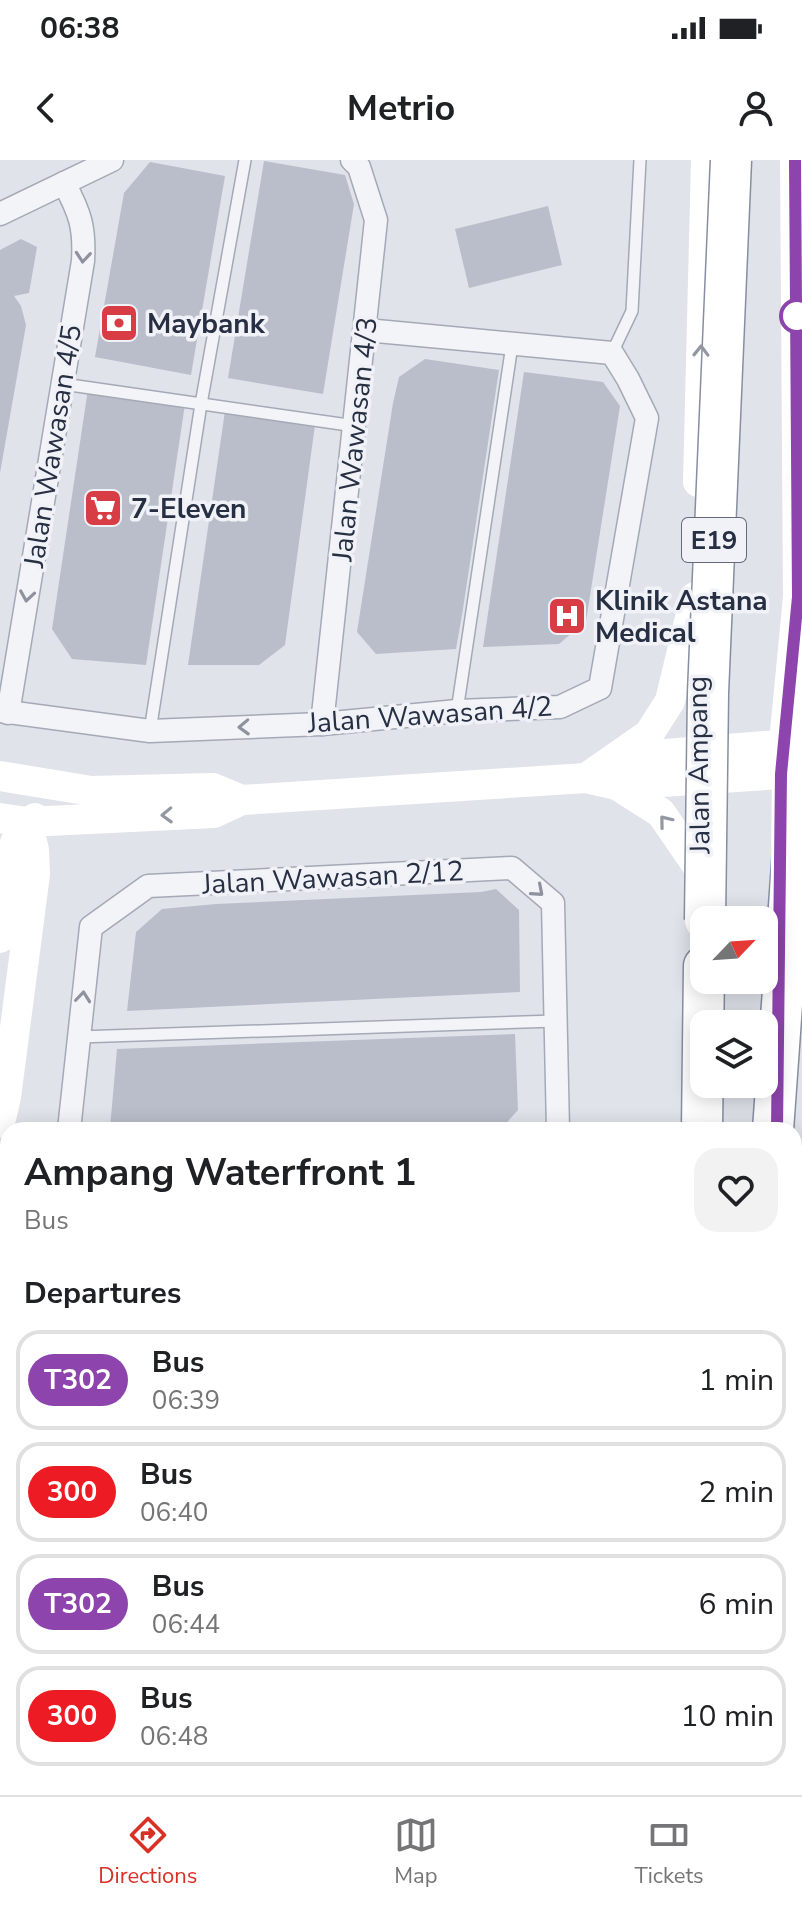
<!DOCTYPE html>
<html lang="en">
<head>
<meta charset="utf-8">
<style>
	:root { --surface:#fff; --page:#f2f2f2; --text:#202124; --muted:#757577; --line:#e0e0e0; --accent:#d93025 }
	body { margin:0; font-family:"Nunito Sans",sans-serif; background:var(--page); color:var(--text); height:100vh; display:flex; flex-direction:column; font-size:30px; white-space:nowrap }
	* { box-sizing:border-box; margin:0 }
	p { font-size:26px; color:var(--muted) }
	.icon { flex:none; width:44px; height:44px; fill:none; stroke:currentColor; stroke-width:2; stroke-linecap:round; stroke-linejoin:round }
	.map { position:relative; flex:1; overflow:hidden }
	.panel { position:absolute; left:0px; top:962px; width:802px; height:674px; display:flex; flex-direction:column; background:var(--surface); border-radius:24px 24px 0 0; box-shadow:0 4px 20px #0003 }
	.panel>* { flex:none }
	.badge { padding:0 16px; border-radius:26px; font-size:28px; line-height:52px }
	.needle { width:52px; rotate:65deg }
	.fabs { position:absolute; left:690px; top:746px; display:grid; gap:16px }
	.fabs a { display:grid; place-items:center; width:88px; height:88px; border-radius:16px; background:var(--surface); box-shadow:0 4px 20px #0003; font-size:40px }
	.map>.badge { position:absolute; translate:-50% -50%; box-shadow:0 0 0 4px #fff }
	h2 { padding:0 24px; font-size:30px; line-height:72px }
	.round { display:grid; place-items:center; flex:none; width:84px; height:84px; border-radius:24px; background:var(--page) }
	.headline { display:flex; align-items:center; justify-content:space-between; height:136px; padding:0 24px }
	h1 { font-size:38px; font-weight:700; line-height:60px }
	ul { padding:0; list-style:none }
	li { display:flex; align-items:center; gap:24px; height:100px; margin:0 16px 12px; padding:0 8px; border:4px solid var(--line); border-radius:24px }
	li div { flex:1 }
	li b { display:block; font-size:30px }
	li em { font-style:normal }
	li .badge { min-width:88px; font-weight:700; text-align:center }
	.status { display:flex; justify-content:space-between; align-items:center; height:56px; padding:0 40px; background:var(--surface); direction:ltr }
	.status svg { height:22px; fill:currentColor }
	header { display:flex; justify-content:space-between; align-items:center; height:104px; padding:0 24px; background:var(--surface); font-size:36px; font-weight:700 }
	.dock { display:flex; justify-content:space-around; align-items:center; height:112px; border-top:2px solid var(--line); background:var(--surface); font-size:22px; color:var(--muted) }
	.dock a { display:grid; justify-items:center; gap:4px }
	.dock .selected { color:var(--accent) }
	.map>svg:first-child { display:block }
	.building { fill:#babeca }
	.lines { fill:none; stroke-linecap:round; stroke-linejoin:round }
	.lane-casing { stroke:#a5a9b5; stroke-width:14 }
	.street-casing { stroke:#a5a9b5; stroke-width:25 }
	.highway-casing { stroke:#868ea2; stroke-width:43 }
	.lane { stroke:#f3f4f8; stroke-width:11 }
	.street { stroke:#f3f4f8; stroke-width:22 }
	.secondary { stroke:#fff; stroke-width:30 }
	.highway { stroke:#fff; stroke-width:40 }
	.highway-bridge-casing { stroke:#868ea2; stroke-width:43; stroke-linecap:butt }
	.highway-bridge { stroke:#fff; stroke-width:40 }
	.oneway { stroke:#8d929e }
	.oneway2 { stroke:#9397a1 }
	.line-casing { stroke:#fff; stroke-width:18 }
	.line { stroke:#8e44ad; stroke-width:12 }
	.stop-dot { fill:#fff; stroke:#8e44ad; stroke-width:4 }
	.labels { text-anchor:middle; stroke-width:7; stroke-linejoin:round; paint-order:stroke }
	.shield { fill:#f0f2f7; stroke:#636a79; stroke-width:2 }
	.shield-label { font-size:26px; font-weight:bold; fill:#272f43 }
	.poi-label { font-size:28px; font-weight:bold; fill:#272f43; stroke:#f0f2f7; text-anchor:start }
	.street-label { font-size:28px; fill:#272f43; stroke:#f0f2f7 }
</style>
</head>
<body>
<div class="status"><b>06:38</b><svg viewBox="0 0 49 12"><path d="M0 12V9h3v3zM5 12V6h3v6zM10 12V3h3v9zM15 12V0h3v12zM26 1h20v11H26zM47 4h2v5h-2z"/></svg></div>
<header><svg class="icon" aria-label="back" viewBox="0 0 24 24"><path d="M15 5l-7 7 7 7"/></svg>Metrio<svg class="icon" aria-label="person" viewBox="0 0 24 24"><circle cx="12" cy="8" r="4"/><path d="M4 21q1-7 8-7t8 7"/></svg></header>
<div class="map">
<svg width="802" height="1635" viewBox="0 0 802 1635">
	<rect width="100%" height="100%" fill="#e0e3ea"/>
	<g class="building">
		<path d="M264,1L345,15L354,44L323,234L228,218Z"/>
		<path d="M150,2L225,16L191,215L95,197L124,33Z"/>
		<path d="M548,46L562,105L469,128L455,69Z"/>
		<path d="M21,79L37,87L29,133L14,136L21,146L26,165L0,313V90Z"/>
		<path d="M425,199L499,210L463,449L456,489L376,494L357,472L393,243L399,217Z"/>
		<path d="M524,212L603,222L620,246L586,461L559,484L483,487Z"/>
		<path d="M88,229L185,244L146,505L72,499L52,469Z"/>
		<path d="M225,251L315,265L285,485L259,505H188Z"/>
		<path d="M496,729L519,750L520,832L127,851L136,772L162,749L216,744L481,732Z"/>
		<path d="M515,874L518,950L500,970L110,968L117,889Z"/>
		<path d="M0,1283L8,1290V1367L0,1376Z"/>
		<path d="M8,1615V1628H209L212,1635H0V1619Z"/>
		<path d="M326,1628H425L426,1635H327Z"/>
		<path d="M444,1628H543V1635H445Z"/>
	</g>
	<g class="lines">
		<defs>
			<g id="lane">
				<path d="M612,193L632,151L640,0"/>
				<path d="M63,224L355,266"/>
				<path d="M457,551L512,185"/>
				<path d="M150,571L201,244L245,0"/>
				<path d="M79,877L556,861"/>
				<path d="M0,1212L8,1220"/>
				<path d="M0,1585L8,1581"/>
				<path d="M432,1628L433,1635"/>
			</g>
			<g id="street">
				<path d="M0,54L112,0"/>
				<path d="M0,551L150,571L322,564L457,551L560,547L600,528L647,258L628,219L612,193L366,170"/>
				<path d="M8,553L83,101C85,67 80,53 64,23"/>
				<path d="M322,564L376,60L359,7L352,0"/>
				<path d="M69,970L91,767L148,726L512,708L553,743L558,970"/>
				<path d="M0,1020L8,1022"/>
				<path d="M794,1056L802,1078"/>
				<path d="M0,1122L8,1111"/>
				<path d="M282,1628V1635"/>
				<path d="M565,1628V1635"/>
			</g>
			<g id="highway">
				<path d="M702,970L704,806"/>
				<path d="M709,1628V1635"/>
				<path d="M650,1635L651,1628"/>
				<path d="M765,1635V1628"/>
			</g>
		</defs>
		<use href="#lane" class="lane-casing"/>
		<use href="#street" class="street-casing"/>
		<use href="#highway" class="highway-casing"/>
		<use href="#lane" class="lane"/>
		<use href="#street" class="street"/>
		<g class="secondary">
			<path d="M698,322L706,0"/>
			<path d="M783,593L798,437L795,0"/>
			<path d="M616,598L802,583"/>
			<path d="M0,616L91,631L213,628L242,640"/>
			<path d="M586,618L649,574L670,541L695,437"/>
			<path d="M617,625L661,653L700,710"/>
			<path d="M0,658L27,662L214,653L242,640L586,618L617,625L781,614L802,609"/>
			<path d="M0,778C4,745 3,675 35,658"/>
			<path d="M0,963L6,937L35,714L34,690L27,662"/>
			<path d="M687,1628V1635"/>
			<path d="M744,1635L745,1628"/>
		</g>
		<use href="#highway" class="highway"/>
		<defs>
			<g id="highway-bridge">
				<path d="M705,760L708,533L731,0"/>
				<path d="M773,970L802,564"/>
			</g>
		</defs>
		<use href="#highway-bridge" class="highway-bridge-casing"/>
		<use href="#highway-bridge" class="highway-bridge"/>
	</g>
	<defs><path id="oneway-chevron" d="M-2-3.5L2.5 0L-2 3.5" fill="none" stroke-width="1.6" stroke-linecap="round" stroke-linejoin="round" transform="scale(2)"/></defs>
	<g class="oneway">
		<use href="#oneway-chevron" transform="translate(83 97) rotate(95)"/>
		<use href="#oneway-chevron" transform="translate(27 436) rotate(99)"/>
		<use href="#oneway-chevron" transform="translate(244 567) rotate(178)"/>
		<use href="#oneway-chevron" transform="translate(538 731) rotate(41)"/>
		<use href="#oneway-chevron" transform="translate(83 837) rotate(-84)"/>
	</g>
	<g class="oneway2">
		<use href="#oneway-chevron" transform="translate(701 191) rotate(-89)"/>
		<use href="#oneway-chevron" transform="translate(167 655) rotate(178)"/>
		<use href="#oneway-chevron" transform="translate(665 661) rotate(-129)"/>
	</g>
	<g class="lines">
		<defs>
			<path id="line" d="M777,970L781,614L798,437L795,0"/>
		</defs>
		<use href="#line" class="line-casing"/>
		<use href="#line" class="line"/>
	</g>
	<defs>
		<symbol id="bank-square" viewBox="-11 -11 22 22"><rect x="-9" y="-9" width="18" height="18" rx="4" fill="#d83c44" stroke="#f0f2f7"/><path d="M-6-4H6V4H-6ZM0-2.3a2.3 2.3 0 1 0 0 4.6a2.3 2.3 0 1 0 0-4.6Z" fill="#fff"/></symbol>
		<symbol id="supermarket-square" viewBox="-11 -11 22 22"><rect x="-9" y="-9" width="18" height="18" rx="4" fill="#d83c44" stroke="#f0f2f7"/><path d="M-6-5.5h2.5l.6 2H6L4.5 2H-2.5L-4.4-4H-6ZM-1.5 3.2a1.3 1.3 0 1 0 .1 0ZM3 3.2a1.3 1.3 0 1 0 .1 0Z" fill="#fff"/></symbol>
		<symbol id="hospital-square" viewBox="-11 -11 22 22"><rect x="-9" y="-9" width="18" height="18" rx="4" fill="#d83c44" stroke="#f0f2f7"/><path d="M-5-5h3v3.5h4V-5h3V5h-3V1.5h-4V5h-3Z" fill="#fff"/></symbol>
	</defs>
	<g fill-rule="evenodd">
		<use href="#bank-square" x="97" y="141" width="44" height="44"/>
		<use href="#supermarket-square" x="81" y="326" width="44" height="44"/>
		<use href="#hospital-square" x="545" y="434" width="44" height="44"/>
	</g>
	<circle class="stop-dot" cx="797" cy="156" r="16"/>
	<g class="labels">
		<rect class="shield" x="682" y="358" width="64" height="44" rx="6"/>
		<g class="shield-label">
			<text x="714" y="389">E19</text>
		</g>
		<g class="poi-label">
			<text x="147" y="173">Maybank</text>
			<text x="131" y="358">7-Eleven</text>
			<text x="595" y="450">Klinik Astana<tspan x="595" dy="32">Medical</tspan></text>
		</g>
		<g class="street-label">
			<text transform="translate(354 279) rotate(-84)" y="10">Jalan Wawasan 4/3</text>
			<text transform="translate(52 286) rotate(-81)" y="10">Jalan Wawasan 4/5</text>
			<text transform="translate(430 554) rotate(-4)" y="10">Jalan Wawasan 4/2</text>
			<text transform="translate(698 605) rotate(-91)" y="10">Jalan Ampang</text>
			<text transform="translate(333 717) rotate(-3)" y="10">Jalan Wawasan 2/12</text>
		</g>
	</g>
</svg>
<div class="fabs">
<a><svg class="needle" viewBox="-14 -14 28 28"><path d="M0-13l5 13h-10z" fill="#e53935"/><path d="M0 13l5-13h-10z" fill="#757577"/></svg></a>
<a><svg class="icon" aria-label="layers" viewBox="0 0 24 24"><path d="M12 4l9 5-9 5-9-5zM3 14l9 5 9-5"/></svg></a>
</div>
<section class="panel">
<div class="headline"><div><h1>Ampang Waterfront 1</h1><p>Bus</p></div><a class="round"><svg class="icon" aria-label="heart" viewBox="0 0 24 24"><path d="M12 20l-8-8c-3-5 5-10 8-4 3-6 11-1 8 4z"/></svg></a></div>
<h2>Departures</h2>
<ul>
<li><span class="badge" style="background:#8e44ad;color:#fff">T302</span><div><b>Bus</b><p>06:39</p></div><em>1 min</em></li>
<li><span class="badge" style="background:#ed1b24;color:#fff">300</span><div><b>Bus</b><p>06:40</p></div><em>2 min</em></li>
<li><span class="badge" style="background:#8e44ad;color:#fff">T302</span><div><b>Bus</b><p>06:44</p></div><em>6 min</em></li>
<li><span class="badge" style="background:#ed1b24;color:#fff">300</span><div><b>Bus</b><p>06:48</p></div><em>10 min</em></li>
</ul>
</section>
</div>
<nav class="dock">
<a class="selected"><svg class="icon" aria-label="directions" viewBox="0 0 24 24"><path d="M12 3l9 9-9 9-9-9zM9 14v-3h6M13 9l2 2-2 2"/></svg>Directions</a>
<a><svg class="icon" aria-label="map" viewBox="0 0 24 24"><path d="M3 6l6-2 6 2 6-2v14l-6 2-6-2-6 2zM9 4v14M15 6v14"/></svg>Map</a>
<a><svg class="icon" aria-label="tickets" viewBox="0 0 24 24"><path d="M3 7h18v10H3zM15 7v10"/></svg>Tickets</a>
</nav>
</body>
</html>
